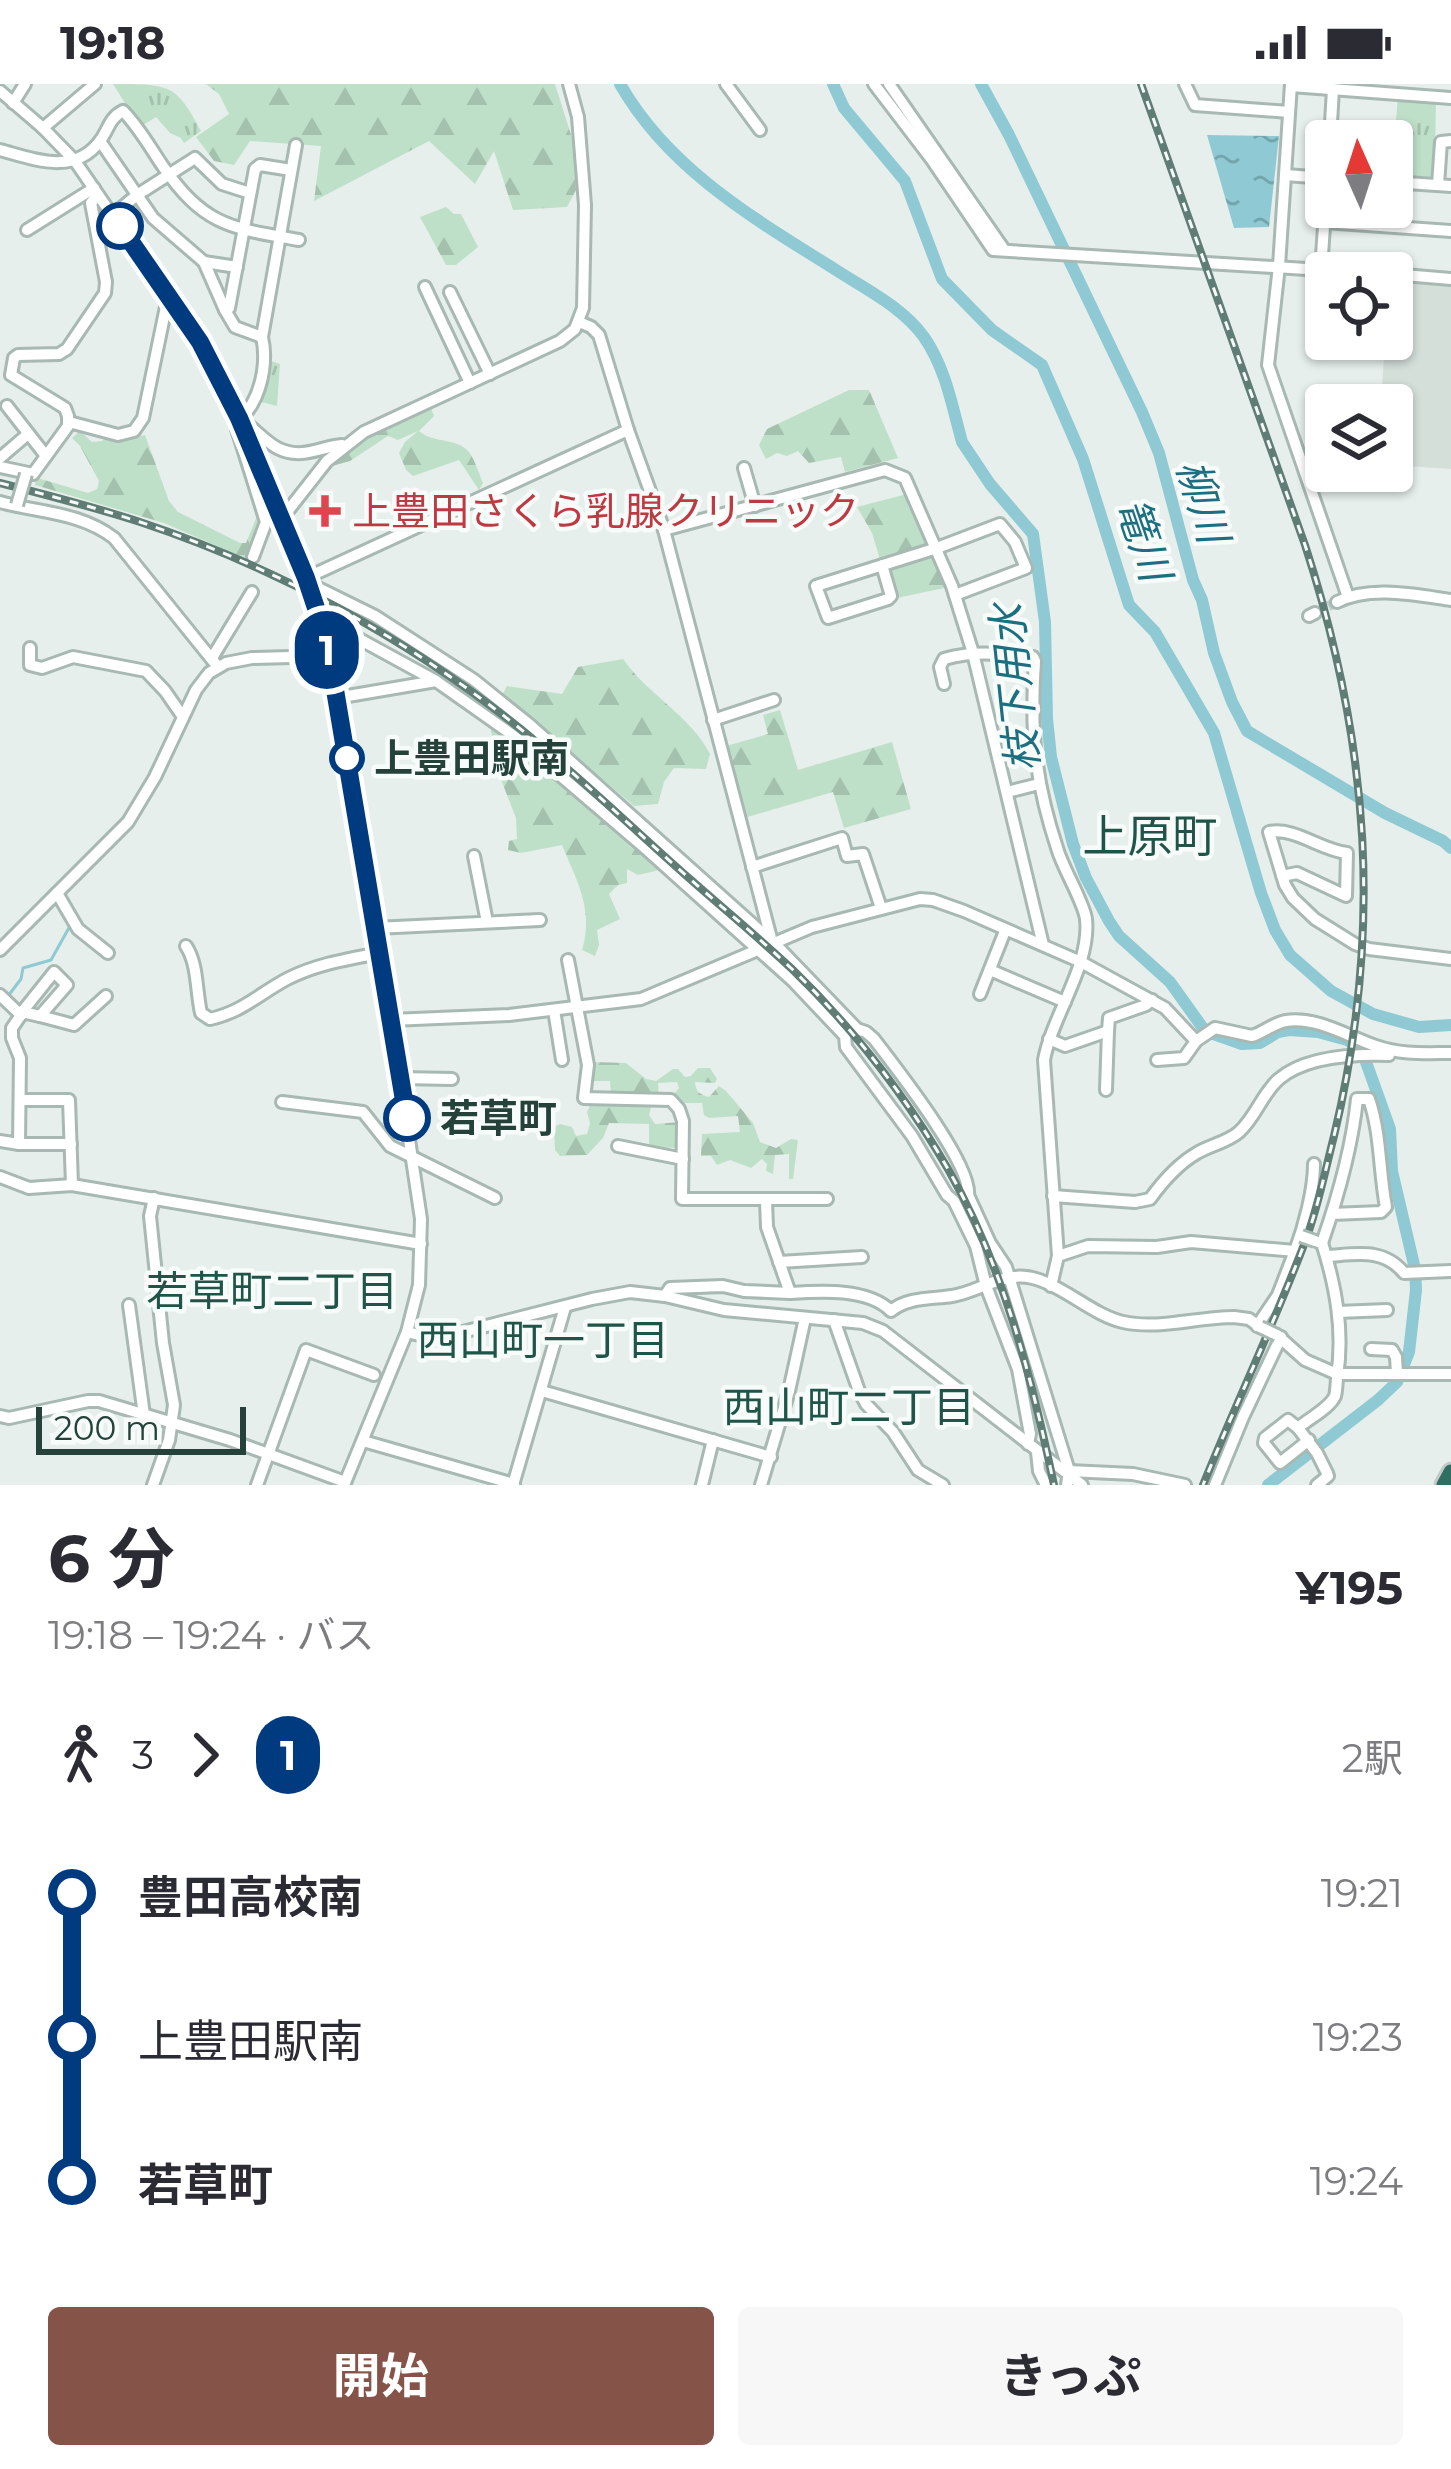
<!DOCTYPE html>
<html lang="ja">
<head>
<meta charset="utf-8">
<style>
	:root { --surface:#fff; --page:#f7f7f7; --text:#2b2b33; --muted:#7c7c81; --accent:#855347 }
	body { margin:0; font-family:Montserrat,"Noto Sans JP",sans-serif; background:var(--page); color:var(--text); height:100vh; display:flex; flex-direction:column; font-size:45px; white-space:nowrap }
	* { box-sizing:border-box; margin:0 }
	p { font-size:39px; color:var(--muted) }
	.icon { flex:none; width:66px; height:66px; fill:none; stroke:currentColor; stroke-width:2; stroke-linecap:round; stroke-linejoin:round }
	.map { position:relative; height:1401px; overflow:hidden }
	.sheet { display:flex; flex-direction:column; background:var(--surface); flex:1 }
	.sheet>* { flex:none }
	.badge { padding:0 24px; border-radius:39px; font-size:42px; line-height:78px }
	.needle { width:78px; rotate:357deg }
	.fabs { position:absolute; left:1305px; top:36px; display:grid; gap:24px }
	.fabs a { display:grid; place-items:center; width:108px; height:108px; border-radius:12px; background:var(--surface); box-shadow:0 3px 9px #0004; font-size:60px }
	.scale { position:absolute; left:36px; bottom:30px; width:210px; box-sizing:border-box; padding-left:12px; border:6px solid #24423a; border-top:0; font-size:33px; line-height:42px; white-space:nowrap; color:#24423a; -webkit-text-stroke:9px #f7fbf9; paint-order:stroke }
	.map>.badge { position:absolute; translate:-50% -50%; box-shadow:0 0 0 6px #fff }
	.legs { display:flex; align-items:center; gap:18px; height:132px; padding:0 48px; font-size:39px }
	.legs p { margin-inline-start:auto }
	.summary { display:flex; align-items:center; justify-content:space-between; height:204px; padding:0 48px }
	h1 { font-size:66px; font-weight:700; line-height:90px }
	.cta { display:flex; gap:24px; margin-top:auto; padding:24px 48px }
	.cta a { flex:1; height:138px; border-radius:12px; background:var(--accent); color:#fff; font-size:48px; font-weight:700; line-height:138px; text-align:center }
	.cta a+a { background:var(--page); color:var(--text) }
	ul { padding:0 48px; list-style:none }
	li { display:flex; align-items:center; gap:42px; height:144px; font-size:45px }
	li i { display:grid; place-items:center; width:18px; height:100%; margin:0 15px; background:currentColor }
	li i::after { content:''; width:30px; height:30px; margin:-15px; border:9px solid; border-radius:50%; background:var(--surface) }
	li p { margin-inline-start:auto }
	li:first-child i { background:linear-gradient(#0000 50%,currentColor 0) }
	li:last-child i { background:linear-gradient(currentColor 50%,#0000 0) }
	.status { display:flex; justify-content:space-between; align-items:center; height:84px; padding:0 60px; background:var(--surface); direction:ltr }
	.status svg { height:33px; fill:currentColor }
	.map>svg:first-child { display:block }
	.built { fill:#d4dfda }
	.grass { fill:url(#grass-tufts) }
	.forest { fill:url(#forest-firs) }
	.water { fill:url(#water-ripples) }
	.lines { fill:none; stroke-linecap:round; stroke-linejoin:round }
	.stream { stroke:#8ec9d4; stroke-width:3 }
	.river { stroke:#8ec9d4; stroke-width:12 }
	.minor-tunnel { stroke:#bfccc8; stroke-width:10; stroke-dasharray:10 5; stroke-linecap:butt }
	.minor-casing { stroke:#a8b8b2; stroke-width:16 }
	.highway-casing { stroke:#c2cac8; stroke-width:21 }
	.minor { stroke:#fff; stroke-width:10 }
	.highway { stroke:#2f6f62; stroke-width:15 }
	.rail-casing { stroke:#5f7d75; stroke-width:8 }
	.rail { stroke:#f7fbf9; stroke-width:3; stroke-dasharray:9; stroke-linecap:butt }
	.minor-bridge-casing { stroke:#a8b8b2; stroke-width:16; stroke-linecap:butt }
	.minor-bridge { stroke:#fff; stroke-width:10 }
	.line-1-casing { stroke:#fff; stroke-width:27 }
	.line-1 { stroke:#003b80; stroke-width:18 }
	.stop-1-dot { fill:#fff; stroke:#003b80; stroke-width:6 }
	.health-dot { fill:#e0444e; stroke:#f7fbf9; stroke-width:4.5 }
	.labels { text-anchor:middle; stroke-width:9; stroke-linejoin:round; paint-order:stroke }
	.health-label { font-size:39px; fill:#be3a42; stroke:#f7fbf9; text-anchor:start }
	.stop-label { font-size:39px; font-weight:bold; fill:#24423a; stroke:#f7fbf9; text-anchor:start }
	.water-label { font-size:42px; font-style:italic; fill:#1c6f80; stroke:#f7fbf9 }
	.neighbourhood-label { font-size:42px; fill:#1f5548; stroke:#f7fbf9 }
	.quarter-label { font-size:45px; fill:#1f5548; stroke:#f7fbf9 }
</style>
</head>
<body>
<div class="status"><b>19:18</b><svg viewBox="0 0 49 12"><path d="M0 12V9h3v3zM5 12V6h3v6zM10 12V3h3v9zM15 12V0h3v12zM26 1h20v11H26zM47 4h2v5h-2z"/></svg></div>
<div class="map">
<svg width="1451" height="1401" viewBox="0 0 1451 1401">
	<defs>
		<pattern id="grass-tufts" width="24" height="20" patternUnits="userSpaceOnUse" patternTransform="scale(3)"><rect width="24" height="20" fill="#bfe0c8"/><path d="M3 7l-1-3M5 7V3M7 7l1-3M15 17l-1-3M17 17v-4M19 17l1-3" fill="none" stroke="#a4c1ad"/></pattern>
		<pattern id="forest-firs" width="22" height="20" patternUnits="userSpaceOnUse" patternTransform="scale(3)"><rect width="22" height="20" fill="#bfe0c8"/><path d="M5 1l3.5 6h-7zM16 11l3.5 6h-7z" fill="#a4c1ad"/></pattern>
		<pattern id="water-ripples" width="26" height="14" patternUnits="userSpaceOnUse" patternTransform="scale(3)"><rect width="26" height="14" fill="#8ec9d4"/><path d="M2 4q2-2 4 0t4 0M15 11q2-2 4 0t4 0" fill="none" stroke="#74a5ad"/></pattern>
	</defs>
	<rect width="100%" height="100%" fill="#e6efeb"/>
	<path class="built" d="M1392,189L1451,195V385L1392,381V321H1381L1385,255H1392Z"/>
	<g class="grass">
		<path d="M113,0C170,0 176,0 201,47L184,59L181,54L170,49L156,33L140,43Z"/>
		<path d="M1398,11L1436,15L1435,68L1432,73L1434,75L1433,96L1392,93L1393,69H1396L1394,64Z"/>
		<path d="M268,276L280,280L277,322L257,317Z"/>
	</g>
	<g class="forest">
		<path d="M206,0H555L573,57L576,106L567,123L513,126L494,67L475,100L429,57L314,117L321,62L250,57L234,81L214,77L196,53L229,30L219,10Z"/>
		<path d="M446,123L454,130H461L478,163L456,181H446L420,133Z"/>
		<path d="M849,306H869L898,374L845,388L841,373L809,379L798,367L787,372L777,369L766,375L759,361L767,345Z"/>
		<path d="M431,324L434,332L419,347C434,360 456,353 469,368C475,376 479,390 483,399L479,406L459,376L413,392L406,386L399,369L405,358L418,347L398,356L388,352L350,377L332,382L365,354Z"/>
		<path d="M80,347L92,358L102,357L108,352L127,355L145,351L169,417L178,428L240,459H246L257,432L262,434L252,469L244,474L164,439L35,401L36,395H41L88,409L97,405L99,397L80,362L72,354Z"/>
		<path d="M907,410L949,503L897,514L889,505L872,449L857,423Z"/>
		<path d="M623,575C648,611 691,632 710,670L706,685L674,684L664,698L658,720L634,722L502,611L507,602L562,610L578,583Z"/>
		<path d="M780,626L798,686L892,658L911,725L844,744L833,708L744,734L723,663L768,650L763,631Z"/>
		<path d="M490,642L515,658L664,785L638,791L627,785V799L618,801L609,810L620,835L597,846L599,861L595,872L582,866C594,825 577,798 562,761L521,769L508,766L509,757L517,755L516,734L500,693Z"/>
		<path d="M592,978L626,979L646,995L656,997L673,985H678L685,993L691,992L698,984H710L717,995L715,999L695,998C696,1008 699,1010 709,1013L719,1002L726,1007L753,1039L760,1058L776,1064L791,1055L798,1056L793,1095H789V1070L775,1071L773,1090L766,1087L767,1080L762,1075L751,1084L730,1076L717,1081L711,1072H701L702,1050L740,1048L738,1032L709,1034L704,1031L702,1019H682L674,1015V1010L679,1004L677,998L658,999L659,1013L611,1012L610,997H592Z"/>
		<path d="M644,1018L651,1024L649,1031L655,1040L680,1038L678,1064L649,1063V1040L609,1039L603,1054L587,1071L560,1072L555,1066L554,1043L560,1040L572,1043L576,1052L587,1050L590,1039L587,1028L591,1019Z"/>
	</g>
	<path class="water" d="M1207,51L1279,52L1269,143L1234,144Z"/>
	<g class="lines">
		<path class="stream" d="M8,912L21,895L23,884L51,876L70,842"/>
		<g class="river">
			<path d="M620,0C669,86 755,135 836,186C867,206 902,223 924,253C946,285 952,322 962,358L990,400L1033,450L1045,538L1047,635L1051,673L1073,760L1086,794L1109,837L1119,852L1170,898L1205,947L1242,960L1260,959L1278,948L1289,946L1318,948L1347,956L1361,964L1390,1045L1392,1087L1415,1185L1416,1206L1409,1268L1397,1298L1378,1316L1268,1401"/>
			<path d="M833,0L844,24L905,97L942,195L992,246L1042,281L1083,375L1129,521L1155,548L1214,649L1261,809L1275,846L1290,871L1331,907L1373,930L1419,943L1451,941"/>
			<path d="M981,0L1009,51L1142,328L1159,369L1193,496L1202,516L1214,569L1232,618L1247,647L1385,729L1443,757L1451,764"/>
		</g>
		<g class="minor-tunnel">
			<path d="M1315,529L1337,518"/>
			<path d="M478,620L483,612"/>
		</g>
		<defs>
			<g id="minor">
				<path d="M726,0L760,46"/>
				<path d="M874,0L932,76L993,166L1372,189"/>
				<path d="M889,0L1003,164"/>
				<path d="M1185,0L1195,21L1289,28"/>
				<path d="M1291,0L1279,182L1268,281L1348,513"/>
				<path d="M1291,2L1451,14"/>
				<path d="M0,7L43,44L75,77L199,258L239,334L283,433L309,503"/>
				<path d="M13,19L25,0"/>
				<path d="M43,44L95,0"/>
				<path d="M1331,50L1388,54L1390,57"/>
				<path d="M1330,56L1333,5"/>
				<path d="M100,57L153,134L204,178L237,183"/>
				<path d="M0,66C34,75 74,92 100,57C109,45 109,34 123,27C138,42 150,63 162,81C204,142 230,144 299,156"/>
				<path d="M1285,91L1326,94"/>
				<path d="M1392,98L1451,102"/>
				<path d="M1438,101L1441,58L1451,57"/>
				<path d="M113,131L137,111L195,74L222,100L250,109"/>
				<path d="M1324,138L1451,147"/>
				<path d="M27,146L94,104"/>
				<path d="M204,178L225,226"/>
				<path d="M1321,186L1326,113"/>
				<path d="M1392,190L1451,195"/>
				<path d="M425,203L470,299"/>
				<path d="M450,208L490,290"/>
				<path d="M579,238L591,243L599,251L628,346L664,446L772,858"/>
				<path d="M262,253L235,243L225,226L229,224L255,85L260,81L291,86"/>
				<path d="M7,322L46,372"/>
				<path d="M242,336C263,351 274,371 302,369C316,368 328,362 342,361"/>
				<path d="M69,338L118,351L134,347L143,334L168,213"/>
				<path d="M0,374L28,350"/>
				<path d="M0,383L33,390L68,342V332L65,324L11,291L14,274L18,271L59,270L67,265L105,209L106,198L91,119L98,111"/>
				<path d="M744,384L755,422"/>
				<path d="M0,418C40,429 80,428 114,454L218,583"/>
				<path d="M283,433L327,377L364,348L560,257L575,245L583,224L585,121L578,33L569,0"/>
				<path d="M664,446L885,386L905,394L952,502L973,569L1043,861"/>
				<path d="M253,473L266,438L237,345C240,332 246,331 252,320C263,301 267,274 262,253L296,61"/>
				<path d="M882,481L891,512L888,515L828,534L816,502L937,464L1000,440L1015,458L1026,484L955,511"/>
				<path d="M306,494L628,346"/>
				<path d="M308,499L375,532L474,596L530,641L778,863L857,945L866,948L874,955C896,984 972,1080 968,1111L990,1159L1006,1183L1069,1387L1067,1401"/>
				<path d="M1337,518C1370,501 1416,511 1451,516"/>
				<path d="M1309,532L1315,529"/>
				<path d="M319,533L436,597L514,652L645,764L793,897L845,952L846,963L912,1052L947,1111L954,1117L976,1162L986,1202L1018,1285L1030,1350L1028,1360"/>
				<path d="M319,533L337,619L391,936L421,1135L419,1201L407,1248L344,1401"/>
				<path d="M30,564V581L42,584L73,573L146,587L165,607L183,633"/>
				<path d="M212,574L252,508"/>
				<path d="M944,600L940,583L944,575C974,566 1003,570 1033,573L1035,577C1030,649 1035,698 1058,767C1064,786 1084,819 1086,835C1091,881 1052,932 1044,976L1058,1172"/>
				<path d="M336,614L436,597"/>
				<path d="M713,636L774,616"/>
				<path d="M1007,708L1039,700"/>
				<path d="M474,772L487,838"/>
				<path d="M752,783L842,754L847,772L863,770L881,824"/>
				<path d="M1282,792L1297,789L1346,812L1347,769C1320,766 1295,743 1269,748L1285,801L1293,814L1315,835L1355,860L1369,865L1451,875"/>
				<path d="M57,809L78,845L108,869"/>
				<path d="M375,844L540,836"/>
				<path d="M186,862C198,880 196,907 201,929L210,935C242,928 259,910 287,895C316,880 348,875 380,869"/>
				<path d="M0,866L128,738L155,693L196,606L209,589L226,579L252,574L328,572"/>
				<path d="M568,876L588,981L584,1014L671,1016L679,1025L683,1037L682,1115H827"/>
				<path d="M990,886L1065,918"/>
				<path d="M980,910L1005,847"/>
				<path d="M0,911L21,931L22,928L54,888L67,901L40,932L22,928"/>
				<path d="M554,926L562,976"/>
				<path d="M40,932L74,941L106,912"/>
				<path d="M391,936L509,931L641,915L812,843L920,815L933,816L964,827L1081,878L1165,924L1196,957L1215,944L1252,952C1264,948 1274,939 1286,937C1317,932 1349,953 1376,962C1401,971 1426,969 1451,969"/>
				<path d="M1049,955L1065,962L1108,947L1109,934L1146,921L1152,916"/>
				<path d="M1157,976L1184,974L1196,957"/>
				<path d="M400,994L452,995"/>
				<path d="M1106,1006L1108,947"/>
				<path d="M20,1016H69L72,1101"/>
				<path d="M282,1018L363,1028L390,1062L495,1114"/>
				<path d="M0,1057L19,1060L20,974L12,954V944L21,931"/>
				<path d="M19,1060H71"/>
				<path d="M618,1062L683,1075"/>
				<path d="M0,1093L29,1104L72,1101L421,1160"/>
				<path d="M1053,1112L1135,1118L1150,1115C1163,1097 1178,1080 1197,1069C1210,1061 1228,1058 1239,1048C1256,1033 1263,1008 1279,995C1306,972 1356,970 1389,971"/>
				<path d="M766,1116L767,1143L790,1209C821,1207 868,1204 891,1227C907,1213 932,1215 952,1212C973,1209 993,1195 1014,1193C1051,1188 1087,1230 1123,1238C1158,1246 1198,1233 1234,1233L1249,1235L1260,1243"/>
				<path d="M1322,1159C1338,1113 1352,1063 1357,1015H1369C1381,1050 1379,1086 1386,1123L1381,1128L1332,1130"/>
				<path d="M1328,1172C1357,1170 1384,1164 1404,1189L1451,1187"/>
				<path d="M779,1178L862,1173"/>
				<path d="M1051,1202L1058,1172L1088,1162L1157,1163L1191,1158L1295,1167C1304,1143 1314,1106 1314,1080"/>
				<path d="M665,1212L670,1204L723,1202L744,1207L790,1209"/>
				<path d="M129,1221L144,1331"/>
				<path d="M1338,1228L1387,1226"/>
				<path d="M834,1236L859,1307L866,1320L893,1348L918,1386L943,1401"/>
				<path d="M1257,1242L1278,1211L1295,1167"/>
				<path d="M407,1248L423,1252H447L592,1215L630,1208L665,1212L724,1226L863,1239L883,1247L1082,1401"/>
				<path d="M1277,1251L1305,1276L1337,1290H1451"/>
				<path d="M1371,1265L1392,1266L1396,1273L1397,1290"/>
				<path d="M542,1307L771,1373"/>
				<path d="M0,1332L9,1334L88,1317H99L230,1356L345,1398"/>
				<path d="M1298,1344L1288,1336L1265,1354L1264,1359L1280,1379L1309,1356"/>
				<path d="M363,1357L514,1400"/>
				<path d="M1037,1368L1039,1387L1046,1401"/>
				<path d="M1069,1387L1133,1390L1185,1401"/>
				<path d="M153,1401L169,1356L174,1321L163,1259L150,1132L154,1114"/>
				<path d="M257,1401L306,1266L374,1291"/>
				<path d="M513,1401L565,1223"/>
				<path d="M702,1401L713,1356"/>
				<path d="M761,1401L789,1307L805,1234"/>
				<path d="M1215,1401L1243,1333L1281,1253"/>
				<path d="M1317,1401L1328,1392L1327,1389L1317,1369L1298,1344C1308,1335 1330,1324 1335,1312C1336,1310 1337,1295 1337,1293C1344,1247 1336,1203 1322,1159L1318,1158"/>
			</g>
			<path id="highway" d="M1444,1401L1451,1388"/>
		</defs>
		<use href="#minor" class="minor-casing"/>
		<use href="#highway" class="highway-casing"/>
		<use href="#minor" class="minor"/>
		<use href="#highway" class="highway"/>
		<defs>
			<g id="rail">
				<path d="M1141,0L1305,461C1370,661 1383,847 1334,1052C1325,1087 1318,1124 1305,1158C1274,1240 1236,1319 1203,1401"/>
				<path d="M0,399C47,411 94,423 140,438C273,482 403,552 513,639C575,688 631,743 690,795C724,825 759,854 792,885C853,944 905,1011 948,1085C1004,1184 1031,1291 1054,1401"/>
			</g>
		</defs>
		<use href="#rail" class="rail-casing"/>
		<use href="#rail" class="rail"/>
		<defs>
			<g id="minor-bridge">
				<path d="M17,421L26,390"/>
				<path d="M309,503L319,533"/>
				<path d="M1301,1152L1315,1157"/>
				<path d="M1260,1243L1277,1251"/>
			</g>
		</defs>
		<use href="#minor-bridge" class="minor-bridge-casing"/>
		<use href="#minor-bridge" class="minor-bridge"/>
	</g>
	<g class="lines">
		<defs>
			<path id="line-1" d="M120,142L200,258L239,334L306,494L319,533L332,588L407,1034"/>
		</defs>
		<use href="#line-1" class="line-1-casing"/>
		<use href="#line-1" class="line-1"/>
	</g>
	<g class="stop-1-dot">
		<circle cx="120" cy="142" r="21"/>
		<circle cx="347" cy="674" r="15"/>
		<circle cx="407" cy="1034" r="21"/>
	</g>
	<path class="health-dot" d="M319 409h12v12h12v12h-12v12h-12v-12h-12v-12h12z"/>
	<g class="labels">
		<g class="health-label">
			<text x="352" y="441">上豊田さくら乳腺クリニック</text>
		</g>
		<g class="stop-label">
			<text x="374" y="688">上豊田駅南</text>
			<text x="440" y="1048">若草町</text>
		</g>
		<g class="water-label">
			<text transform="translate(1203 417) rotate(73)" y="15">柳川</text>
			<text transform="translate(1144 455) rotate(71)" y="15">篭川</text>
			<text transform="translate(1015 604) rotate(-96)" y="15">枝下用水</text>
		</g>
		<g class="neighbourhood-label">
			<text x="272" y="1222">若草町二丁目</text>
			<text x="543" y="1271">西山町一丁目</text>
			<text x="849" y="1338">西山町二丁目</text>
		</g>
		<g class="quarter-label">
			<text x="1150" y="768">上原町</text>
		</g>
	</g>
</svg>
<div class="fabs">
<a><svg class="needle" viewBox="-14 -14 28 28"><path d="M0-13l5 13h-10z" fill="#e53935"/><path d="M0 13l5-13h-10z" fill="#7c7c81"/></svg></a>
<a><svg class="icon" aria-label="locate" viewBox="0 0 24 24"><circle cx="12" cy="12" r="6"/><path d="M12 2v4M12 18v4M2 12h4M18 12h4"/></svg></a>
<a><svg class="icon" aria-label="layers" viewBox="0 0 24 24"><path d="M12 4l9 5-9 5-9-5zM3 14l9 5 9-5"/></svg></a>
</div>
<div class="scale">200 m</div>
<b class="badge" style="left:327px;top:566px;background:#003b80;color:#fff">1</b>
</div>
<section class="sheet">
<div class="summary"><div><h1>6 分</h1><p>19:18 – 19:24 · バス</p></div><b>¥195</b></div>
<div class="legs"><svg class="icon" aria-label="walk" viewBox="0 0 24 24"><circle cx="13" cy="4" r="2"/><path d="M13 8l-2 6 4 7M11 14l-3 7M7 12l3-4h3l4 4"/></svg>3<svg class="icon" aria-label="forward" viewBox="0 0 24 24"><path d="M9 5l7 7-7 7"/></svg><b class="badge" style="background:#003b80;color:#fff">1</b><p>2駅</p></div>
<ul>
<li><i style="color:#003b80"></i><b>豊田高校南</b><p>19:21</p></li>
<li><i style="color:#003b80"></i><span>上豊田駅南</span><p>19:23</p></li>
<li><i style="color:#003b80"></i><b>若草町</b><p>19:24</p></li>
</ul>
<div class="cta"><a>開始</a><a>きっぷ</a></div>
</section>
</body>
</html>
